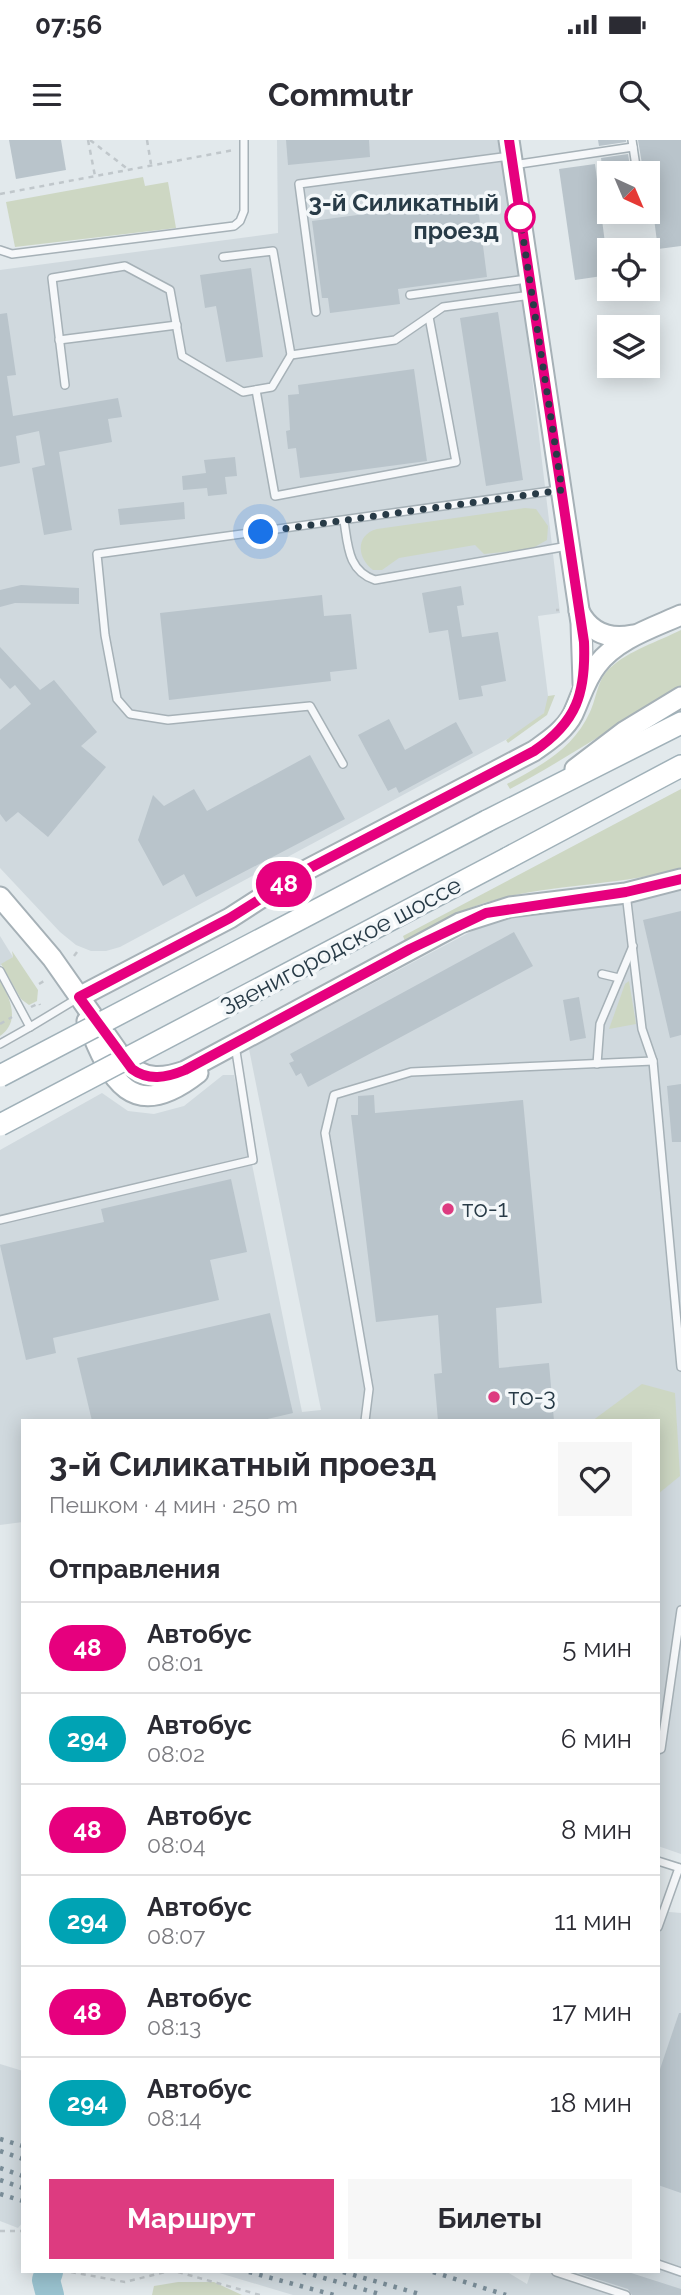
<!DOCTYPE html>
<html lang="ru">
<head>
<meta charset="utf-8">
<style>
	:root { --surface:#fff; --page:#f7f7f7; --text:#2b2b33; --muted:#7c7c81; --line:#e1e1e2; --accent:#dd3b80 }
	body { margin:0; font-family:Raleway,sans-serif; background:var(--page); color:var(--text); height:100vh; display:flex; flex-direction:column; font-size:26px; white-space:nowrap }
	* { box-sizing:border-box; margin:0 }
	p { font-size:23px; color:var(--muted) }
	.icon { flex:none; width:38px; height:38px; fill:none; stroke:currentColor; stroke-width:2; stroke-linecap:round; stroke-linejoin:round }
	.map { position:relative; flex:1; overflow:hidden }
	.sheet { position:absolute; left:21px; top:1279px; width:639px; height:854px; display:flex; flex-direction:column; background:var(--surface); border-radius:0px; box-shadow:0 4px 18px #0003 }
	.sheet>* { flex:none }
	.badge { padding:0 14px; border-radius:23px; font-size:24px; line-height:46px }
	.needle { width:46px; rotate:136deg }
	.fabs { position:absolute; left:597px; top:21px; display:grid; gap:14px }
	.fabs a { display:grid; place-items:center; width:63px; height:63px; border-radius:0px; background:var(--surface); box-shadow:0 4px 18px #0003; font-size:35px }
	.you { position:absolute; width:35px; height:35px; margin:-18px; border:5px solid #fff; border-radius:50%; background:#1a73e8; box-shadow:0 0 0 10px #1a73e833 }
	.map>.badge { position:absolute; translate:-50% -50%; box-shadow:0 0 0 4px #fff }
	h2 { padding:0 28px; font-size:26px; line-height:63px }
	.round { display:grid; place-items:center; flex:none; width:74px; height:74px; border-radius:0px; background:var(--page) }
	.head { display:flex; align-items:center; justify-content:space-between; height:119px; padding:0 28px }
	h1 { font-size:33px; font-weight:700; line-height:52px }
	.button { display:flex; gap:14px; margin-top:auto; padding:14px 28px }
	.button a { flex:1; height:80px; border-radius:0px; background:var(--accent); color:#fff; font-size:28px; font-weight:700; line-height:80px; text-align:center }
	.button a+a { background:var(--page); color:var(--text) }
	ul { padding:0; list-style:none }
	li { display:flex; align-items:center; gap:21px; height:91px; padding:0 28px; border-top:2px solid var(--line) }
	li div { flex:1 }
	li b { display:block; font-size:26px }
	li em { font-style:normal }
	li .badge { min-width:77px; font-weight:700; text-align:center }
	.status { display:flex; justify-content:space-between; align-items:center; height:49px; padding:0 35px; background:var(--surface); direction:ltr }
	.status svg { height:19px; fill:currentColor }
	header { display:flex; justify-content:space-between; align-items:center; height:91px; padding:0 28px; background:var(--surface); font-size:32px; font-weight:700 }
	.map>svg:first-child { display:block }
	.built { fill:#d0d9de }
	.green { fill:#cdd7c3 }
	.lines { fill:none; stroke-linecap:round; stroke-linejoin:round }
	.river { stroke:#9ac3d0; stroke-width:28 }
	.building { fill:#b9c4cb }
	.lane-casing { stroke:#a6b1b7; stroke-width:10 }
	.secondary-casing { stroke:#a6b1b7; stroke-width:23 }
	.primary-casing { stroke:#a0b1b9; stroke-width:24 }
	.path { stroke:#c0c7cb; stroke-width:2.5; stroke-dasharray:5 5; stroke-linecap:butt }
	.lane { stroke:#f6f8fa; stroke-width:7 }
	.secondary { stroke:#fff; stroke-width:19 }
	.primary { stroke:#fff; stroke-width:21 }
	.rail { stroke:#7a8d98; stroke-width:4.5; stroke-dasharray:3.5 7; stroke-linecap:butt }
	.primary-bridge-casing { stroke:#a0b1b9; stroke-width:24; stroke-linecap:butt }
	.primary-bridge { stroke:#fff; stroke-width:21 }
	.line-casing { stroke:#fff; stroke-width:16 }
	.line { stroke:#e6007e; stroke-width:10 }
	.walk { stroke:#283b47; stroke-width:7; stroke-dasharray:0 12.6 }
	.stop-dot { fill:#fff; stroke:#e6007e; stroke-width:3.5 }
	.poi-dot { fill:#dd3b80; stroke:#f3f7f9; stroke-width:2.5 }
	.labels { text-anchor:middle; stroke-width:7; stroke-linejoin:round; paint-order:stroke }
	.stop-label { font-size:24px; font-weight:bold; fill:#283b47; stroke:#f3f7f9; text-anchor:end }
	.street-label { font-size:24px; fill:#283b47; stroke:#f3f7f9 }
	.poi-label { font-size:24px; fill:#283b47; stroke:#f3f7f9; text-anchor:start }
</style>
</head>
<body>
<div class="status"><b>07:56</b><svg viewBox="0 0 49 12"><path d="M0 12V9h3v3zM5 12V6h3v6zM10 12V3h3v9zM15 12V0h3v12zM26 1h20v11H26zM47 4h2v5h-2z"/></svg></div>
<header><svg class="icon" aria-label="menu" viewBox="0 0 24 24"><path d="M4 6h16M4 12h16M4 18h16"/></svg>Commutr<svg class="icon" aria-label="search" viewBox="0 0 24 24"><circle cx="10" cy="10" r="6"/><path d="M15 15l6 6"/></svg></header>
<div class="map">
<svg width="681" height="2155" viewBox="0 0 681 2155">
	<rect width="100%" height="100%" fill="#e2e9ec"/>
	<g class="built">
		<path d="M277,0H498L525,178L560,473L538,476L549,564L544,573L522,591L120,807L106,811H91L76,805L60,792L0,728V130L278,93Z"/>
		<path d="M681,749V1714L658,1706V1281H23V1382L0,1385V1010L102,953L128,971L154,974L184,966L223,935H234L302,1272L321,1270L249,909L491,781L597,767Z"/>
		<path d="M0,796L13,817L0,826Z"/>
		<path d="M658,1771L681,1773V2155H293L216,2132H507L527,2144L531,2132H658Z"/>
		<path d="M0,1924L23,1931V2082L18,2088L0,2081Z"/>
	</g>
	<g class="green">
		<path d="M143,37L145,46L168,42L176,88L15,107L6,62Z"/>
		<path d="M525,368L536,369L548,386L547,400L531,409L484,414L475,405L399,418L382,430H373C357,418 355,395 377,389Z"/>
		<path d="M681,490V550C622,580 568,618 510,649L507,644C542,625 573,609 590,572C597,557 597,540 610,528C628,511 659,501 681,490Z"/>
		<path d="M555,555L547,575L508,603L506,600L544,573L548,556Z"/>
		<path d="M681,649V728C617,747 548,743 484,763C456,772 431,787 405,801L403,796Z"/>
		<path d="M12,811L38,850L37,861L29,865L21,859L1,824L13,817Z"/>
		<path d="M0,840C10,859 21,881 0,896Z"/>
		<path d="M629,841L636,884L609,889L625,844Z"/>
		<path d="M642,1244L675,1253L680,1336L658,1354V1281H592Z"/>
		<path d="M178,2142H214L242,2155H152L154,2146Z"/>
	</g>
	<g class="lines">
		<path class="river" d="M49,2132L46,2140L50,2155"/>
	</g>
	<g class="building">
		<path d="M9,0H61L66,30L16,39Z"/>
		<path d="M286,0H369L370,17L288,25Z"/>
		<path d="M598,0H626V2L599,6Z"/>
		<path d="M638,0H681V106L658,109L648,33L647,29L643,30Z"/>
		<path d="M628,14L631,32L603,33L601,18Z"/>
		<path d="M595,24L609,135L575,140L559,29Z"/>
		<path d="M463,55L464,69L478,67L487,137L398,149L400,164L330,173L328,158H322L312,81L403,69L402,63Z"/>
		<path d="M251,128L263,217L226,222L216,166L205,168L200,135Z"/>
		<path d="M498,172L523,340L486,346L460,178Z"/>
		<path d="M7,173L16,235L7,236L13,276L118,258L122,277L108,279L112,302L59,312L72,390L44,395L32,328L45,325L39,291L16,296L20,323L0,327V174Z"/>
		<path d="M414,229L427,321L300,338L296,308L288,309L286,291L290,290L288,255L299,254L298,245Z"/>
		<path d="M235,317L237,336L225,337L227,354L208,356L207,348L183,350L182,336L206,333L204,320Z"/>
		<path d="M184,362L185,379L120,385L118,369Z"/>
		<path d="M21,445L79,448V464L15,463L0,467V450Z"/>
		<path d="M461,446L464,465L457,466L462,497L498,492L506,541L481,546L483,556L459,560L448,490L429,493L422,453Z"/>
		<path d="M322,455L324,476L351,474L357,529L330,532L331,541L169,560L160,473Z"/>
		<path d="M0,507L40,550L54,540L97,592L81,606L106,627L48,697L18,672L6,682L0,674V590L31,564L15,545L10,549L0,538Z"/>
		<path d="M389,579L405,610L456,582L473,613L399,653L396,647L388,651L358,595Z"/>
		<path d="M310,615L345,679L196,757L184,734L163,746L138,700L153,655L164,666L194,649L207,671Z"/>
		<path d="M681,771V895L670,898L643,780Z"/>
		<path d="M514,792L533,826L308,947L301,933L296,936L289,923L294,921L290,914Z"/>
		<path d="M579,857L586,898L570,901L563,860Z"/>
		<path d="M681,944V1002H672L667,946Z"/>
		<path d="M374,955L375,973L523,960L542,1163L496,1168L499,1228L549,1223L554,1281H438L434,1234L442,1233L438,1175L376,1182L351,975H358V956Z"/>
		<path d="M231,1039L247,1112L210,1120L219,1160L53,1198L56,1213L26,1220L0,1105L104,1082L101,1069Z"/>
		<path d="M270,1173L293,1273L259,1281H92L77,1218Z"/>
		<path d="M679,1873H681V2053L658,2045V1935Z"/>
		<path d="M628,2132L681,2149V2155H632L628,2149L578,2133Z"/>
	</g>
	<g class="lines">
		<defs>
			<g id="lane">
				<path d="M632,0L637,33"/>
				<path d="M513,25L633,7"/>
				<path d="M0,110L12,114L234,86L240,81L244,71V0"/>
				<path d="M223,117L273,111L291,215L395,200L443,167L531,155"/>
				<path d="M410,155L527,139"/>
				<path d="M316,172L299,44L510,16"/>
				<path d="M59,200L177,185"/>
				<path d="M65,245L52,138L125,126L170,150L182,216L243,252L272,247L291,215"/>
				<path d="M256,250L275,356L456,322L429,177"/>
				<path d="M344,381C348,406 348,431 375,440L568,406"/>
				<path d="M343,624L310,566L168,580L130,574L117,559L105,495L97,414L558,350"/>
				<path d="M626,753L642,889L653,921L681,1227"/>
				<path d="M0,831L30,887L78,858"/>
				<path d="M602,834L619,838"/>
				<path d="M0,904L30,887"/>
				<path d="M597,924L600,884L633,806"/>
				<path d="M0,1080L253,1020L235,905"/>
				<path d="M365,1281L369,1249L325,993L334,955L411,932L653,921"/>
				<path d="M658,1610L661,1609L681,1470"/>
				<path d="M658,1721L680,1728"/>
				<path d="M658,1787L679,1728"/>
				<path d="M658,2124L681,2132"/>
				<path d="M556,2132L626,2155"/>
			</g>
			<g id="secondary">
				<path d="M509,0L581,483L583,543"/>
				<path d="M579,471C590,493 610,500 633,495"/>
				<path d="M575,629L625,591L681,557"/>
				<path d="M0,757L52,818L125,922C143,940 162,939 185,931L460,783L510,767L626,753L681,739"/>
				<path d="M79,857L230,778L295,736L534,611C548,601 565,590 573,574C581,557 585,540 597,525C617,499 652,488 681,475"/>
				<path d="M87,881C110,940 132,985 198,933"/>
			</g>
			<g id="primary">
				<path d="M487,681L681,583"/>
				<path d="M508,718L681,626"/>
			</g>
		</defs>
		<use href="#lane" class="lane-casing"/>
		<use href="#secondary" class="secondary-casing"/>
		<use href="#primary" class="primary-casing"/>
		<g class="path">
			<path d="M88,0L95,36"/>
			<path d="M90,0L129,30"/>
			<path d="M147,0L151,24"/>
			<path d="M0,54L234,10"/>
			<path d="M556,470H559"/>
			<path d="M74,816L77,812"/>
			<path d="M39,844L44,841"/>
			<path d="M31,867L39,863L40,865"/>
			<path d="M0,884L12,877"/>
			<path d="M0,2091H23"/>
			<path d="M71,2132L125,2142L165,2132"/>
			<path d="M178,2132L260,2155"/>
		</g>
		<use href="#lane" class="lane"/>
		<use href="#secondary" class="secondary"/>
		<use href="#primary" class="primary"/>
		<g class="rail">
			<path d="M0,1999L23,2006"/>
			<path d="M0,2011L23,2019"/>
			<path d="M0,2028L23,2036"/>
			<path d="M0,2040L23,2048"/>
			<path d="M0,2054L23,2061"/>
			<path d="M249,2132L334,2155"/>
			<path d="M303,2132L383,2155"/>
			<path d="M343,2132L423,2155"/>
			<path d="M433,2132L506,2155"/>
		</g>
		<defs>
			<g id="primary-bridge">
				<path d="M0,936L487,681"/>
				<path d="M0,985L508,718"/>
			</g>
		</defs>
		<use href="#primary-bridge" class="primary-bridge-casing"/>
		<use href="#primary-bridge" class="primary-bridge"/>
	</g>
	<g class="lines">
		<defs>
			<path id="line" d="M509,0L584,502C586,553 577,582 534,611L308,729L230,778L79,857L132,929C148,941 166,938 185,930L410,809L486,773L626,752L681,739"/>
		</defs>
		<use href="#line" class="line-casing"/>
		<use href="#line" class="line"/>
		<path class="walk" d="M261,392L562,350L520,77"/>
	</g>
	<circle class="stop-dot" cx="520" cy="77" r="14"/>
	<g class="poi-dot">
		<circle cx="448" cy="1069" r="7"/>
		<circle cx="494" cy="1257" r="7"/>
	</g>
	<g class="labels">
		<g class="stop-label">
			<text x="499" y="71">3-й Силикатный<tspan x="499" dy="28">проезд</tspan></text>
		</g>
		<g class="street-label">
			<text transform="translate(341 806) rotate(-28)" y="8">Звенигородское шоссе</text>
		</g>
		<g class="poi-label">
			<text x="462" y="1077">то-1</text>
			<text x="508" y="1265">то-3</text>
		</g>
	</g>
</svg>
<div class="fabs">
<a><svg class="needle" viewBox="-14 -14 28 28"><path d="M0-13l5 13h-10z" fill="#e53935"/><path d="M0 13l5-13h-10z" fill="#7c7c81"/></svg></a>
<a><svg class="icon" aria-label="locate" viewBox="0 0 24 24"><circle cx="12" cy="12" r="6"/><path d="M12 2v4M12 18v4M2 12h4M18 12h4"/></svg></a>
<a><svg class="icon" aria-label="layers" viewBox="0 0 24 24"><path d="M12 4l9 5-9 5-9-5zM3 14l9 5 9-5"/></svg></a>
</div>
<div class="you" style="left:261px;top:392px"></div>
<b class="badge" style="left:284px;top:744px;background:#e6007e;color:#fff">48</b>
<section class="sheet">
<div class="head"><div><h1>3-й Силикатный проезд</h1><p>Пешком · 4 мин · 250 m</p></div><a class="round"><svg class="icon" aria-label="heart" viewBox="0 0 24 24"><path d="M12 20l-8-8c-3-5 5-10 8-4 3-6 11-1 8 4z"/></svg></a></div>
<h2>Отправления</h2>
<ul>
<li><span class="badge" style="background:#e6007e;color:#fff">48</span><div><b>Автобус</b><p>08:01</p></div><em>5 мин</em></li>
<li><span class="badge" style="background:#00a3b4;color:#fff">294</span><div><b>Автобус</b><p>08:02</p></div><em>6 мин</em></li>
<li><span class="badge" style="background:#e6007e;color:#fff">48</span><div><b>Автобус</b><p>08:04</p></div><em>8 мин</em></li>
<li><span class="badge" style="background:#00a3b4;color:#fff">294</span><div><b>Автобус</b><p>08:07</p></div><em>11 мин</em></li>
<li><span class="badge" style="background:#e6007e;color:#fff">48</span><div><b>Автобус</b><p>08:13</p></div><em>17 мин</em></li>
<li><span class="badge" style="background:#00a3b4;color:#fff">294</span><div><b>Автобус</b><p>08:14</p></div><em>18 мин</em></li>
</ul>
<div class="button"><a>Маршрут</a><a>Билеты</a></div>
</section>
</div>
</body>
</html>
